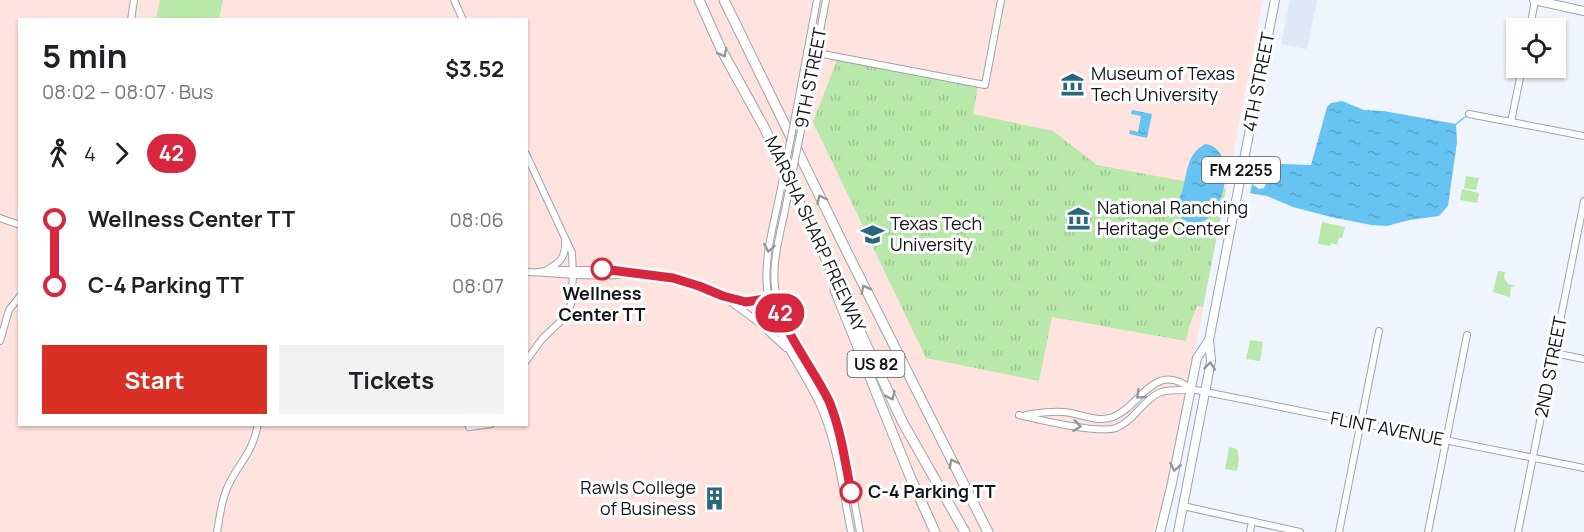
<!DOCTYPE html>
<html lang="en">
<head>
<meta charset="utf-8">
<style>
	:root { --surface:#fff; --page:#f2f2f2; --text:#202124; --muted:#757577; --accent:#d93025 }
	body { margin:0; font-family:Manrope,sans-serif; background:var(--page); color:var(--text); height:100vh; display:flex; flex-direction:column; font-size:22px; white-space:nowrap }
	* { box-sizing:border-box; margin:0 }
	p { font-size:20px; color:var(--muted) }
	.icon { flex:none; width:33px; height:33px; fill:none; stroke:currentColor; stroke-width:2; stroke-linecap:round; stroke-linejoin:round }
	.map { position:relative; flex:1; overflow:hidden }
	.details { position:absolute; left:18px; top:18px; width:510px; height:408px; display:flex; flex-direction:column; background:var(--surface); border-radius:0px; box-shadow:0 2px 4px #0004 }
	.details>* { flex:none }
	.badge { padding:0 12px; border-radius:20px; font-size:21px; line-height:39px }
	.controls { position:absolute; left:1506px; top:18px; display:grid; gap:12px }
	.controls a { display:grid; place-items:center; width:60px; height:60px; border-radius:0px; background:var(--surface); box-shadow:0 2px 4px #0004; font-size:30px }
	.map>.badge { position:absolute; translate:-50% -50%; box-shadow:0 0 0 3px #fff }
	.legs { display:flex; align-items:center; gap:9px; height:66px; padding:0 24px; font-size:20px }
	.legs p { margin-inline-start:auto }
	.overview { display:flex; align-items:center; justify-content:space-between; height:102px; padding:0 24px }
	h1 { font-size:33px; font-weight:700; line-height:45px }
	.primary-button { display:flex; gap:12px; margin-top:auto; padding:12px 24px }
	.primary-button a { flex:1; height:69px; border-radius:0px; background:var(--accent); color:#fff; font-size:24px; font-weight:700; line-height:69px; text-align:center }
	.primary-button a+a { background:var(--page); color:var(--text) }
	ul { padding:0 24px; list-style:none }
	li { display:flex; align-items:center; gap:21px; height:66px; font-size:22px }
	li i { display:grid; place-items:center; width:9px; height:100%; margin:0 8px; background:currentColor }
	li i::after { content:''; width:15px; height:15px; margin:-8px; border:4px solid; border-radius:50%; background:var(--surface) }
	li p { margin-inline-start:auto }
	li:first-child i { background:linear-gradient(#0000 50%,currentColor 0) }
	li:last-child i { background:linear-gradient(currentColor 50%,#0000 0) }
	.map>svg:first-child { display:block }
	.built { fill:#dfe8f9 }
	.education { fill:#fee3de; fill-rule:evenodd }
	.grass { fill:url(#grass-tufts) }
	.pitch { fill:#b9e8ab }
	.water { fill:url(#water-ripples) }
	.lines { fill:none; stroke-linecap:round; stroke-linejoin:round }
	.stream { stroke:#66c3f2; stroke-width:1.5 }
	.minor-casing { stroke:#9ea3ad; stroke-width:8 }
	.major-casing { stroke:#9ea3ad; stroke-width:10 }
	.highway-casing { stroke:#9ea3ad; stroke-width:11 }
	.minor { stroke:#fff; stroke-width:6 }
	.major { stroke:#fff; stroke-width:8 }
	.highway { stroke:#fff; stroke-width:9 }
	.minor-bridge-casing { stroke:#9ea3ad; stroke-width:8; stroke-linecap:butt }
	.minor-bridge { stroke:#fff; stroke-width:6 }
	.oneway { stroke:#959698 }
	.line-1-casing { stroke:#fff; stroke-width:14 }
	.line-1 { stroke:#d7263d; stroke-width:9 }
	.stop-1-dot { fill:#fff; stroke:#d7263d; stroke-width:3 }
	.labels { text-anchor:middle; stroke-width:6; stroke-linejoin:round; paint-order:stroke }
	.shield { fill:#fff; stroke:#5a5b5e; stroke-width:1.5 }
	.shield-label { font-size:16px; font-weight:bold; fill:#131519 }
	.poi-label { font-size:18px; fill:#131519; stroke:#fff; text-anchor:start }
	.street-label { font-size:18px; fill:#131519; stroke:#fff }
	.stop-label { font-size:18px; font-weight:bold; fill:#131519; stroke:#fff }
</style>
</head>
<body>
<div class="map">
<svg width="1584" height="532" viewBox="0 0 1584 532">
	<defs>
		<pattern id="grass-tufts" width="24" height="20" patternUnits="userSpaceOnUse" patternTransform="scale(1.5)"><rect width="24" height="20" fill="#b9e8ab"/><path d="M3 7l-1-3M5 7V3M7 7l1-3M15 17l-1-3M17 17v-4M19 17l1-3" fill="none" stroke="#9ec693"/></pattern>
		<pattern id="water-ripples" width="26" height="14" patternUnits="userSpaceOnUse" patternTransform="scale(1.5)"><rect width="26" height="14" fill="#66c3f2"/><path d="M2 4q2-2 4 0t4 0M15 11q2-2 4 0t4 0" fill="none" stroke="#58a7cf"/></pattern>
	</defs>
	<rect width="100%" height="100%" fill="#f0f4fd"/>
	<path class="built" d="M1290,0H1317L1307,49L1281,44Z"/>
	<path class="education" d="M0,0H1263L1169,484L1153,532H0ZM20,20H526V424H20Z"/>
	<path class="grass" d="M837,60L978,86L973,114L1053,131L1097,165L1226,189L1203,307L1197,306L1189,327L1186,341L1052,317L1039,381L926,358L813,122Z"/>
	<g class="pitch">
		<path d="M160,0H223L219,19H156Z"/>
		<path d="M1466,176L1479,178L1476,190L1464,188Z"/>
		<path d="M1462,189L1479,193L1477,203L1460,200Z"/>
		<path d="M1322,222L1345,227L1342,238H1339L1337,245L1331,243L1330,246L1318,244Z"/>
		<path d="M1498,271L1505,272L1504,278L1508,284L1516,286L1511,287L1510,297L1493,292Z"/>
		<path d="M1250,340L1263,342L1260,361L1246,359Z"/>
		<path d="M1229,447L1237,449L1239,459L1237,471L1225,469Z"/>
	</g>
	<g class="water">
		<path d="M1342,101L1364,110L1384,111L1456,124L1457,142L1448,206L1439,216L1410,220L1386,226L1371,225L1331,217L1293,207L1267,196L1250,193L1252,184L1259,189L1264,188L1272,171V166L1282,164L1311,165L1327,107L1331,103Z"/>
		<path d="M1132,110L1152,114L1147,138L1129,134L1130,130L1138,132L1141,116L1131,114Z"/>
		<path d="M1205,144C1243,148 1222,237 1187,221C1180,218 1178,213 1176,207C1178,200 1182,194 1183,188C1188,170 1187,154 1205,144Z"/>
	</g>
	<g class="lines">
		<path class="stream" d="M1456,124L1465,117"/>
		<defs>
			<g id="minor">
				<path d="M454,0L463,20"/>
				<path d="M131,20L134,0"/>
				<path d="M1530,28L1535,0"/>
				<path d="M807,51L985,85L1001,0"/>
				<path d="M797,107L817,0"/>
				<path d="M1469,114L1584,136"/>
				<path d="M803,120L826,0"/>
				<path d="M1511,122L1522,68"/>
				<path d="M526,154L572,253L573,275L571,304L566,316L542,339L526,361"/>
				<path d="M779,198C773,227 764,258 767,288C771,334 806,370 823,412C838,450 843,492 851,532"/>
				<path d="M785,210C780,235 772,261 775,287C779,333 816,369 833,411C847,448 852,493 860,532"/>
				<path d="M0,218L20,225"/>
				<path d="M548,269C560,263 566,256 565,242"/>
				<path d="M526,272C560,273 594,278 628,274"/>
				<path d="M539,272L552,270H617L673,278L699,286L723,296L746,302L769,298"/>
				<path d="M727,299L758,322L786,348"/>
				<path d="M0,341L9,310L20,296"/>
				<path d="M1554,353L1584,359"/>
				<path d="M1019,415C1040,420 1097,434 1116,428C1134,421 1142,401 1159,393C1169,388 1180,392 1191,389L1584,468"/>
				<path d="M1026,415C1038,413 1051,411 1063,412C1079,413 1097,423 1113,417C1141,406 1154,360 1191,389"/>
				<path d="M469,427L491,424"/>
				<path d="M1183,506L1300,532"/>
				<path d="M217,532C220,515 222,496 231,480C243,458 252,453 258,424"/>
				<path d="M1250,532L1252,522"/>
				<path d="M1339,532L1379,331"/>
				<path d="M1428,532L1467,335"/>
				<path d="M1518,532L1584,201"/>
			</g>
			<g id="major">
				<path d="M1534,0L1584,11"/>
				<path d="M1160,532L1172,483L1197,358L1209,340"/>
				<path d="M1178,532L1211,361L1209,340L1275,0"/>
			</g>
			<g id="highway">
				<path d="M699,0L721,49L764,127L903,423L965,532"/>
				<path d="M724,0L847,252L988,532"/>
				<path d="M835,290L909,474L935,532"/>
			</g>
		</defs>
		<use href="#minor" class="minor-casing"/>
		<use href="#major" class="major-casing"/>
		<use href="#highway" class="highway-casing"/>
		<use href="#minor" class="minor"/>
		<use href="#major" class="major"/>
		<use href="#highway" class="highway"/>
		<defs>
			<g id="minor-bridge">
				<path d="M779,198L797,107"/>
				<path d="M785,210L803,120"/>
			</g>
		</defs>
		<use href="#minor-bridge" class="minor-bridge-casing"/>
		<use href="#minor-bridge" class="minor-bridge"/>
	</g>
	<defs><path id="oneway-chevron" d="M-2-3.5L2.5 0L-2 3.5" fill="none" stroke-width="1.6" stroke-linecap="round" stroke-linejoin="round" transform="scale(1.5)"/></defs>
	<g class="oneway">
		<use href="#oneway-chevron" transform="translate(723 53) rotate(62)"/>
		<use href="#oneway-chevron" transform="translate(821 199) rotate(-116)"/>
		<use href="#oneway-chevron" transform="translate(769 248) rotate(100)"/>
		<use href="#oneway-chevron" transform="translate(865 289) rotate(-117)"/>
		<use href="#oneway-chevron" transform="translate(1210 366) rotate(-84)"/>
		<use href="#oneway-chevron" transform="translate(1140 395) rotate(136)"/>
		<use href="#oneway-chevron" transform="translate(891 396) rotate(65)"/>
		<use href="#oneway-chevron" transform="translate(1077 426) rotate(7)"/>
		<use href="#oneway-chevron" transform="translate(953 463) rotate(-117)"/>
		<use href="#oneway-chevron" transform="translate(1175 467) rotate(101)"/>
	</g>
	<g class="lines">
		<defs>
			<path id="line-1" d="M602,269L673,278L699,286L723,296L746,302L776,297C785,336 812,366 829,401C841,430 845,462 851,492"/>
		</defs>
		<use href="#line-1" class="line-1-casing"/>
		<use href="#line-1" class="line-1"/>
	</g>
	<defs>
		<symbol id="museum-bare" viewBox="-9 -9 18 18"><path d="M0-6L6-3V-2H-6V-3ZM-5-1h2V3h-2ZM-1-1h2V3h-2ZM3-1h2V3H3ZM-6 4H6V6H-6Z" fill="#29677d" stroke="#fff" stroke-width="2.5" paint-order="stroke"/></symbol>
		<symbol id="university-bare" viewBox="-9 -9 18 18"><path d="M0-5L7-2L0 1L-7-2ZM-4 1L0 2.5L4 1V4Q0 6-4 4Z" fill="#29677d" stroke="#fff" stroke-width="2.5" paint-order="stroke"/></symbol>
		<symbol id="building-bare" viewBox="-9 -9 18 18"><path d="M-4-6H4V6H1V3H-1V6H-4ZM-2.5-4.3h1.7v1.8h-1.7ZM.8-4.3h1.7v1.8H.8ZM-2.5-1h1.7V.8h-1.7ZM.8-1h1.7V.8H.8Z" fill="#29677d" stroke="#fff" stroke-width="2.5" paint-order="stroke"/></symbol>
	</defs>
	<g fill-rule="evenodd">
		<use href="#museum-bare" x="1056" y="68" width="33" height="33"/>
		<use href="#museum-bare" x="1062" y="202" width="33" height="33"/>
		<use href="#university-bare" x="856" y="218" width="33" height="33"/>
		<use href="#building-bare" x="698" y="482" width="33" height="33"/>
	</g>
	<g class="stop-1-dot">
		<circle cx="602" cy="269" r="10"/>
		<circle cx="851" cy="492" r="10"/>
	</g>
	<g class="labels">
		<g class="shield">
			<rect x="1202" y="157" width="78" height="26" rx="4.5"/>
			<rect x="847.5" y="351" width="57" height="26" rx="4.5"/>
		</g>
		<g class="shield-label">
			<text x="1241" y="176">FM 2255</text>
			<text x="876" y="370">US 82</text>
		</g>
		<g class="poi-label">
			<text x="1091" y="80">Museum of Texas<tspan x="1091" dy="21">Tech University</tspan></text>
			<text x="1097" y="214">National Ranching<tspan x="1097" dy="21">Heritage Center</tspan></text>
			<text x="890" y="230">Texas Tech<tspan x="890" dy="21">University</tspan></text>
			<text x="696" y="494" text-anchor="end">Rawls College<tspan x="696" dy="21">of Business</tspan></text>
		</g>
		<g class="street-label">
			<text transform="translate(811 78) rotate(-79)" y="6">9TH STREET</text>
			<text transform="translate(1259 82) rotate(-79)" y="6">4TH STREET</text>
			<text transform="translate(815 234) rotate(65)" y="6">MARSHA SHARP FREEWAY</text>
			<text transform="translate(1551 367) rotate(-79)" y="6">2ND STREET</text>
			<text transform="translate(1387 429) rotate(11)" y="6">FLINT AVENUE</text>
		</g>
		<g class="stop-label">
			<text x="602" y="300">Wellness<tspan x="602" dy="21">Center TT</tspan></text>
			<text x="868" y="498" text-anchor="start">C-4 Parking TT</text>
		</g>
	</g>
</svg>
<div class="controls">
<a><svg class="icon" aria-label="locate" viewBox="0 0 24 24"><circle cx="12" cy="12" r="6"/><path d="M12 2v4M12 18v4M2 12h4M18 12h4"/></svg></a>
</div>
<b class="badge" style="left:780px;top:313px;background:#d7263d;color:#fff">42</b>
<section class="details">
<div class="overview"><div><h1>5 min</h1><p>08:02 – 08:07 · Bus</p></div><b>$3.52</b></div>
<div class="legs"><svg class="icon" aria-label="walk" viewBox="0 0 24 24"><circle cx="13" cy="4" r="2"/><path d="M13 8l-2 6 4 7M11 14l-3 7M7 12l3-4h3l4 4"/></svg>4<svg class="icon" aria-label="forward" viewBox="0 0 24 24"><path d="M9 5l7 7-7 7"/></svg><b class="badge" style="background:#d7263d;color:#fff">42</b></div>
<ul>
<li><i style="color:#d7263d"></i><b>Wellness Center TT</b><p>08:06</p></li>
<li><i style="color:#d7263d"></i><b>C-4 Parking TT</b><p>08:07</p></li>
</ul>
<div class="primary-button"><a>Start</a><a>Tickets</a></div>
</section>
</div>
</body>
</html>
